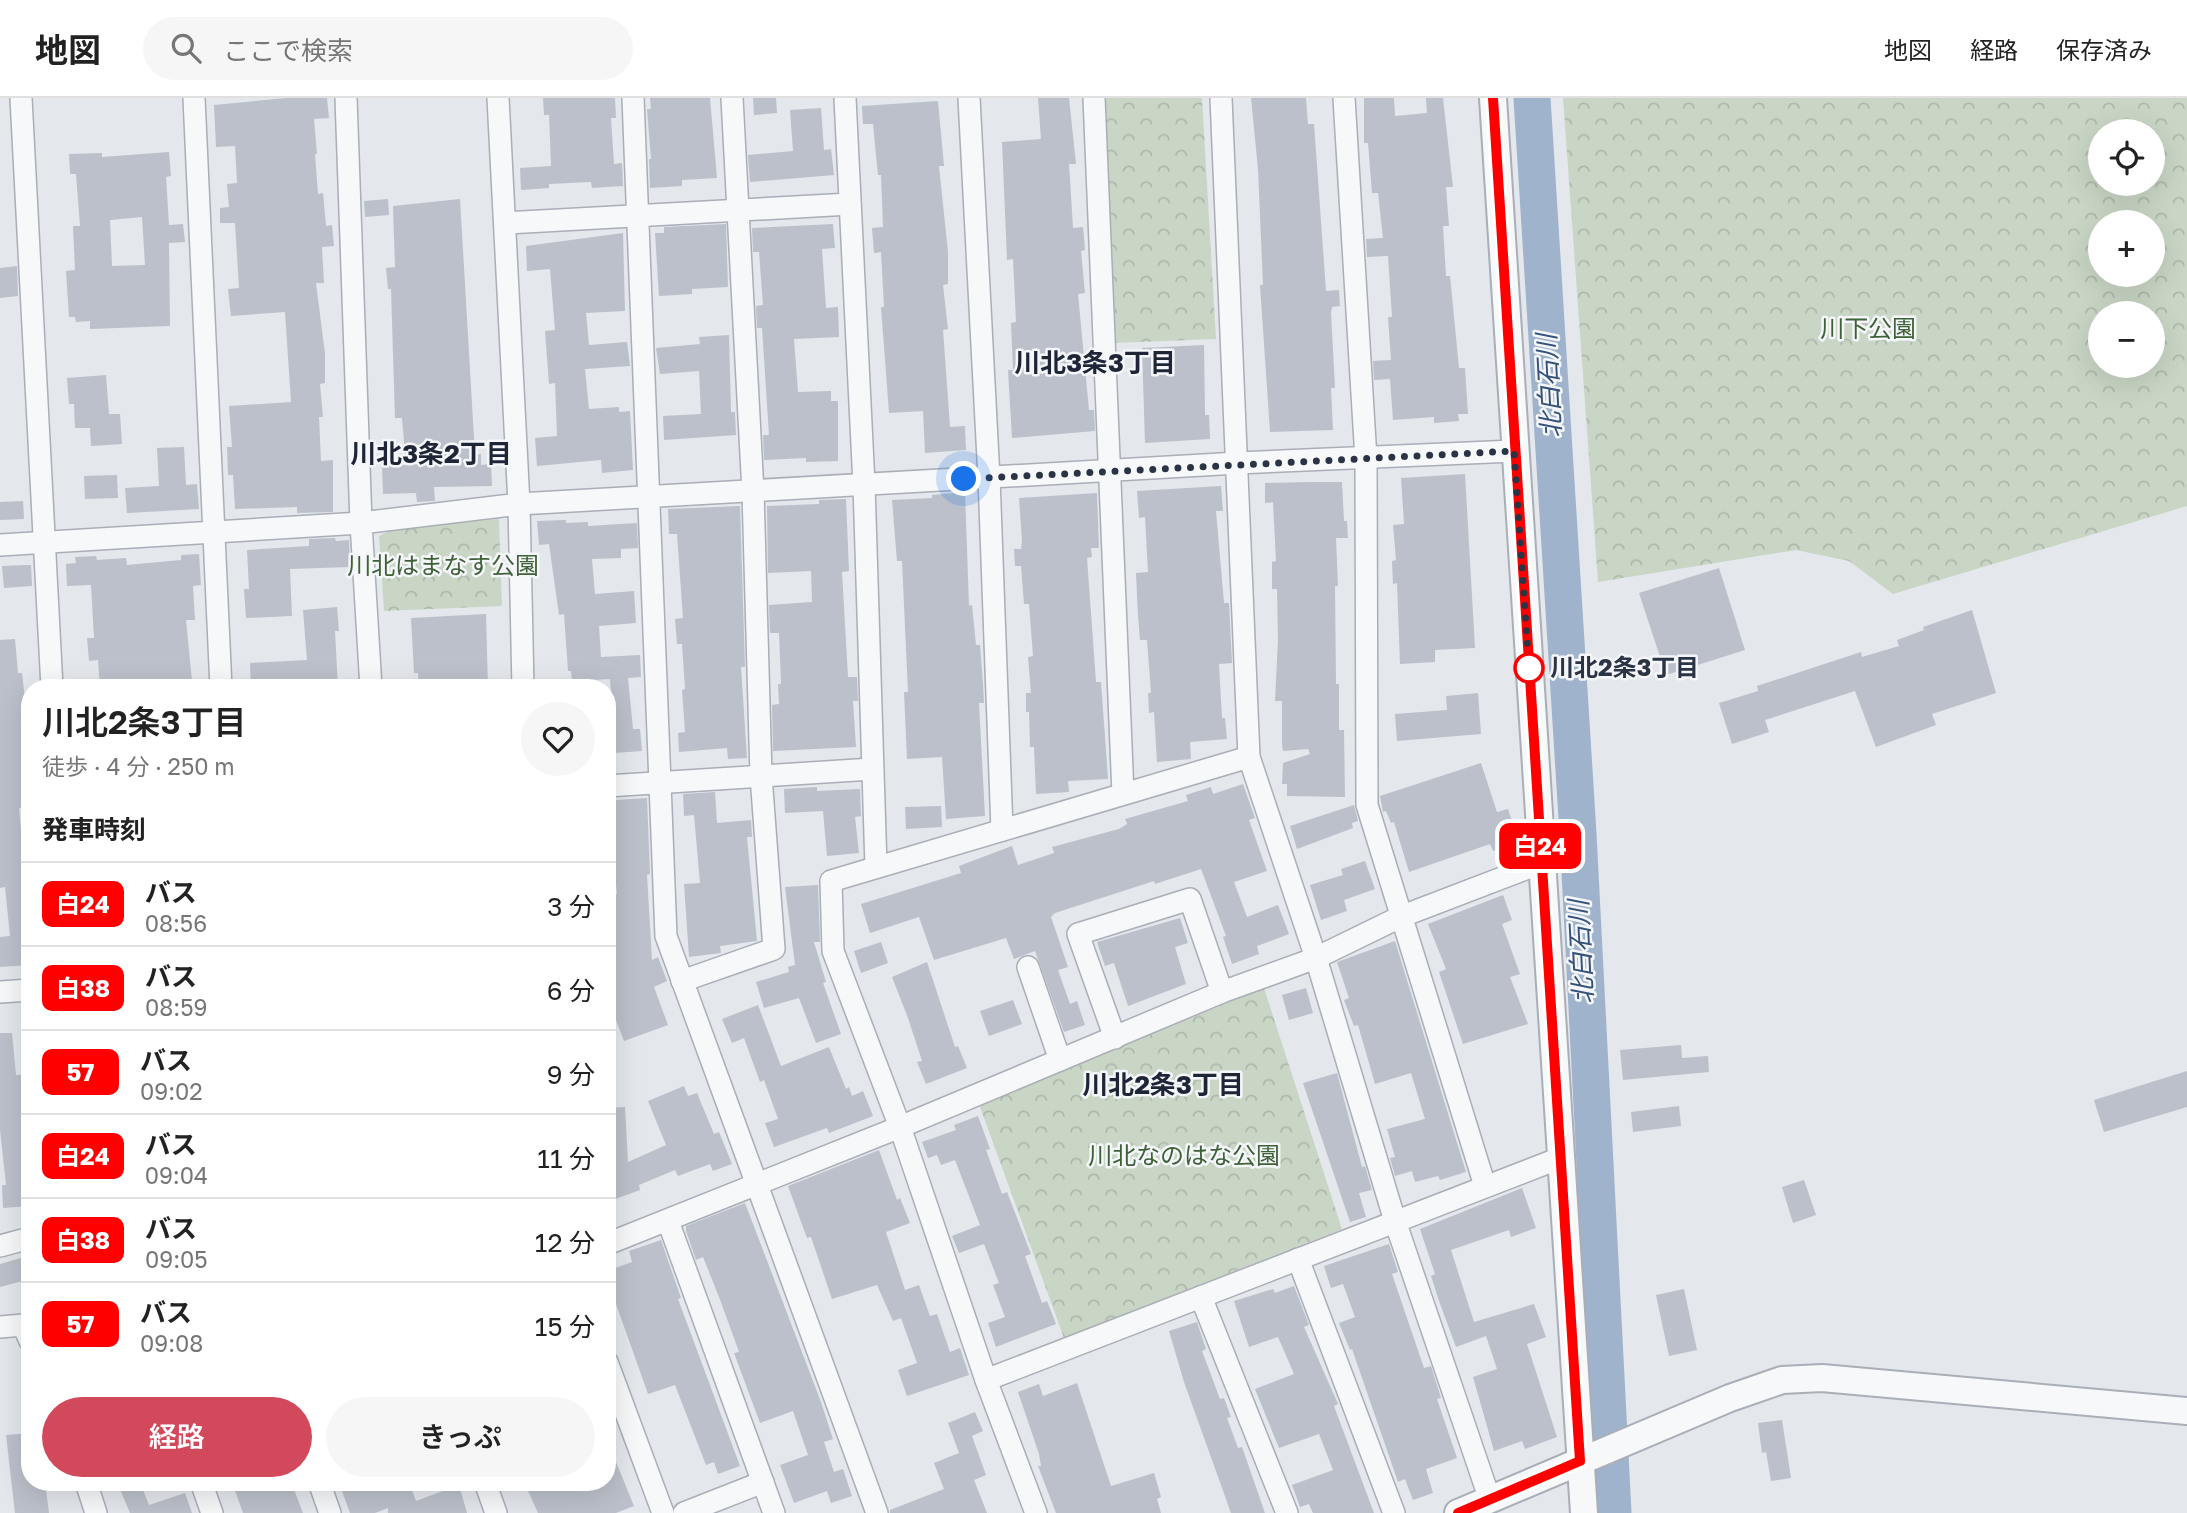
<!DOCTYPE html>
<html lang="ja">
<head>
<meta charset="utf-8">
<style>
	:root { --surface:#fff; --page:#f6f6f6; --text:#222; --muted:#767676; --line:#e0e0e0; --accent:#d1495b }
	body { margin:0; font-family:"Golos Text","Noto Sans JP",sans-serif; background:var(--page); color:var(--text); height:100vh; display:flex; flex-direction:column; font-size:26px; white-space:nowrap }
	* { box-sizing:border-box; margin:0 }
	p { font-size:23px; color:var(--muted) }
	.icon { flex:none; width:38px; height:38px; fill:none; stroke:currentColor; stroke-width:2; stroke-linecap:round; stroke-linejoin:round }
	.map { position:relative; flex:1; overflow:hidden }
	.drawer { position:absolute; left:21px; top:581px; width:595px; height:812px; display:flex; flex-direction:column; background:var(--surface); border-radius:28px; box-shadow:0 7px 28px #0002 }
	.drawer>* { flex:none }
	.badge { padding:0 14px; border-radius:10px; font-size:24px; line-height:46px }
	.controls { position:absolute; left:2088px; top:21px; display:grid; gap:14px }
	.controls a { display:grid; place-items:center; width:77px; height:77px; border-radius:50%; background:var(--surface); box-shadow:0 7px 28px #0002; font-size:35px }
	.you { position:absolute; width:35px; height:35px; margin:-18px; border:5px solid #fff; border-radius:50%; background:#1a73e8; box-shadow:0 0 0 10px #1a73e833 }
	.map>.badge { position:absolute; translate:-50% -50%; box-shadow:0 0 0 4px #fff }
	h2 { padding:0 21px; font-size:26px; line-height:63px }
	.round { display:grid; place-items:center; flex:none; width:74px; height:74px; border-radius:37px; background:var(--page) }
	.summary { display:flex; align-items:center; justify-content:space-between; height:119px; padding:0 21px }
	h1 { font-size:33px; font-weight:600; line-height:52px }
	.cta { display:flex; gap:14px; margin-top:auto; padding:14px 21px }
	.cta a { flex:1; height:80px; border-radius:42px; background:var(--accent); color:#fff; font-size:28px; font-weight:600; line-height:80px; text-align:center }
	.cta a+a { background:var(--page); color:var(--text) }
	ul { padding:0; list-style:none }
	li { display:flex; align-items:center; gap:21px; height:84px; padding:0 21px; border-top:2px solid var(--line) }
	li div { flex:1 }
	li b { display:block; font-size:26px }
	li em { font-style:normal }
	li .badge { min-width:77px; font-weight:700; text-align:center }
	header { display:flex; align-items:center; gap:42px; box-sizing:border-box; height:98px; padding:0 35px; background:var(--surface); border-bottom:2px solid var(--line) }
	header strong { font-size:33px }
	nav { display:flex; gap:38px; margin-inline-start:auto; font-size:24px }
	.search { width:490px; height:63px; background:var(--page); display:flex; align-items:center; gap:18px; box-sizing:border-box; padding:0 24px; border-radius:38px; color:var(--muted); font-size:26px }
	.map>svg:first-child { display:block }
	.park { fill:url(#park-crowns); fill-rule:evenodd }
	.lines { fill:none; stroke-linecap:round; stroke-linejoin:round }
	.river { stroke:#9fb4cc; stroke-width:37 }
	.building { fill:#bbc0ca; fill-rule:evenodd }
	.minor-casing { stroke:#a9aeb7; stroke-width:24 }
	.tertiary-casing { stroke:#a9aeb7; stroke-width:30 }
	.minor { stroke:#f7f8fa; stroke-width:21 }
	.tertiary { stroke:#f7f8fa; stroke-width:26 }
	.line-casing { stroke:#fff; stroke-width:16 }
	.line { stroke:#f00; stroke-width:10 }
	.walk { stroke:#2b3445; stroke-width:7; stroke-dasharray:0 12.6 }
	.stop-dot { fill:#fff; stroke:#f00; stroke-width:3.5 }
	.labels { text-anchor:middle; stroke-width:5; stroke-linejoin:round; paint-order:stroke }
	.park-label { font-size:24px; fill:#3f6138; stroke:#f4f6f9 }
	.stop-label { font-size:24px; font-weight:bold; fill:#2b3445; stroke:#f4f6f9; text-anchor:start }
	.neighbourhood-label { font-size:26px; font-weight:bold; fill:#1d2536; stroke:#f4f6f9 }
	.water-label { font-size:26px; font-style:italic; fill:#34527a; stroke:#f4f6f9 }
</style>
</head>
<body>
<header>
<strong>地図</strong>
<div class="search"><svg class="icon" aria-label="search" viewBox="0 0 24 24"><circle cx="10" cy="10" r="6"/><path d="M15 15l6 6"/></svg>ここで検索</div>
<nav><a>地図</a><a>経路</a><a>保存済み</a></nav>
</header>
<div class="map">
<svg width="2187" height="1415" viewBox="0 0 2187 1415">
	<defs>
		<pattern id="park-crowns" width="20" height="18" patternUnits="userSpaceOnUse" patternTransform="scale(1.75)"><rect width="20" height="18" fill="#c9d6c5"/><path d="M2 6a3 3 0 1 1 6 0M12 15a3 3 0 1 1 6 0" fill="none" stroke="#adb8ab"/></pattern>
	</defs>
	<rect width="100%" height="100%" fill="#e4e7ec"/>
	<g class="park">
		<path d="M1100,0H1202L1216,241L1113,245Z"/>
		<path d="M1563,0H2187V408L1893,496L1849,463L1796,452L1598,484ZM2152,33V86H2100V33ZM2152,124V177H2100V124ZM2100,215H2152V268H2100Z"/>
		<path d="M499,421L502,508L384,513L379,438L394,430Z"/>
		<path d="M1264,890L1342,1131L1064,1240L979,1006Z"/>
	</g>
	<g class="lines">
		<path class="river" d="M1532,0L1578,736L1613,1415"/>
	</g>
	<g class="building">
		<path d="M286,0H327L329,20L314,21L317,56H315L318,96L323,95L326,128L332,127L334,148L322,149L324,185H316L325,256V285L320,286L323,319H319L321,363L333,362V414L297,415V409L235,411L233,377H228L227,349H232L229,308L291,304L285,214L231,218L228,191L239,190L235,125H220V110L229,109L227,86L237,85L235,48L216,49L214,7Z"/>
		<path d="M543,0H615L616,20H611L614,66L622,65L623,88L592,90L591,84L549,86V90L521,92L520,70L551,68L549,17H544Z"/>
		<path d="M650,0H710L717,80L682,82V88L650,90L649,61H651L647,11H651Z"/>
		<path d="M753,0H776L777,15L754,17Z"/>
		<path d="M1038,0H1069L1076,66H1069L1073,130L1083,129L1085,152L1081,153L1085,195L1078,196L1089,312H1094L1095,333L1012,340L1008,272H1013L1011,225L1016,224L1013,161L1007,162L1002,44L1041,41Z"/>
		<path d="M1251,0H1306L1308,26H1314L1326,193L1339,192L1340,208L1332,209L1331,215L1335,290H1331L1333,332L1270,334L1260,187H1263L1258,71Z"/>
		<path d="M1364,0H1394L1395,18L1427,15L1426,0H1443L1453,89H1446L1449,128H1443L1446,178H1450L1459,270H1465L1468,316H1458L1459,323L1434,325V319L1393,322L1390,281L1374,282L1373,263L1391,262L1388,219H1392L1388,158L1367,159L1366,141L1383,140L1378,95H1372L1368,45H1364Z"/>
		<path d="M938,3L944,68H939L948,154V186L943,187L948,231L943,232L950,329L965,328L966,352L925,355L923,313L889,315L881,209H884L881,154L874,155L872,130L883,129L881,77H878L873,26H863L862,8Z"/>
		<path d="M821,10L824,52L831,51L834,77L750,84L748,57L793,53L790,12Z"/>
		<path d="M169,54L171,78L166,79L169,127L183,126L185,144L169,145L170,228L90,231V223L76,224L75,219H69L66,173L75,172L73,128H80L76,76H70L69,56L102,55V59ZM142,119L145,167L112,168L110,122Z"/>
		<path d="M388,101L389,117L365,119L364,103Z"/>
		<path d="M460,101L475,357L481,356V367L491,366L492,388L434,389L435,403L417,404L416,395L383,396L382,368L406,367L402,320H395L391,191H388L386,170L395,169L393,108Z"/>
		<path d="M726,126L728,189L692,191V196L659,198L655,135H664V129Z"/>
		<path d="M833,126L835,150L822,151L826,210L838,209L839,239L794,241L798,294L831,293V303H838V363L806,364V360L764,362L763,337H769L762,230H757L756,208L763,207L759,154H753L752,130Z"/>
		<path d="M623,135L625,213L586,215L589,247L627,244L630,268L585,271L589,311L619,309V314L630,313L633,372L602,375L601,362L537,368L535,340L557,338L555,285L549,286L545,233L555,232L550,171L527,173L526,148Z"/>
		<path d="M17,168L18,198L0,200V170Z"/>
		<path d="M729,237L731,314H735L736,337L664,342L663,318L701,316L699,273L660,276L656,250L700,246L699,239Z"/>
		<path d="M1204,247L1205,317H1209L1210,341L1145,345L1142,250Z"/>
		<path d="M106,277L109,316H120L122,346L91,348L90,330H75L74,306H69L67,280Z"/>
		<path d="M184,349L186,387L197,386L199,411L127,415L125,390L159,388L157,350Z"/>
		<path d="M1465,376L1475,550L1435,552V564L1400,566L1397,485L1393,486L1392,463L1396,462L1393,427L1404,426L1401,380Z"/>
		<path d="M117,377L118,400L85,401L84,378Z"/>
		<path d="M1307,384H1342L1344,423H1347L1348,440H1336L1338,488H1335L1336,586H1339V632H1344L1345,699L1287,698V686H1282L1283,665L1310,656L1308,651L1283,653L1282,647V603H1275L1278,542L1277,491H1272V464L1276,463L1273,404L1265,405V385Z"/>
		<path d="M1221,388L1223,413H1216L1224,505H1229L1232,565L1219,566L1222,620H1225L1227,641L1190,644L1191,661L1157,664L1154,614L1149,615L1148,595H1151L1147,542H1140L1138,518L1136,475L1148,474L1145,419L1139,420L1137,393Z"/>
		<path d="M965,394L969,508L972,507L976,547H980L983,586L984,605H979L985,718L946,721L942,659L907,661L904,594H908L902,463H897L892,402L932,400V397Z"/>
		<path d="M1097,395L1099,450H1091L1092,459L1087,460L1096,584H1101L1108,681L1068,683L1069,694L1036,696L1034,649H1030L1029,614H1026V595H1031L1028,559L1033,558L1029,506H1024L1021,468H1015L1014,451H1021L1022,442L1019,400Z"/>
		<path d="M846,401L849,473L842,474L848,579H857L858,603H853L856,649L773,653L772,607L779,606L778,586H781L779,535H770L769,507L812,504L811,473L768,475L767,408L819,406V402Z"/>
		<path d="M23,403L24,421L0,422V404Z"/>
		<path d="M740,408L745,569H741L747,660L728,661L727,650L679,654L678,635L685,634L682,592L685,591L682,546H677L675,521L683,520L677,436H669L668,411Z"/>
		<path d="M566,422V425L588,424V428L637,425L638,450L621,451V460L592,461L595,496L634,493L636,525L599,528L601,559L640,557L641,579L628,580L633,631H640L642,653L614,655L613,648L607,649V621L613,620L610,581L572,583L571,573H568L564,516L559,517L549,446L539,447L537,423Z"/>
		<path d="M335,440L336,443L349,442L350,469L290,471L292,518L246,520L244,491H249L247,452L309,448V441Z"/>
		<path d="M199,456L201,487L193,488L195,522H186L192,583H184L185,590H100L98,562L89,563L87,540H94L91,487L67,488L66,466L76,465L75,459L96,458L97,462L126,460L127,467L181,462V457Z"/>
		<path d="M26,467H31L32,488L4,490L2,468Z"/>
		<path d="M1719,470L1745,552L1666,577L1639,495Z"/>
		<path d="M337,509L339,533H335L338,590H308V587L251,590L250,565L307,562L303,512Z"/>
		<path d="M1972,512L1996,595L1932,616L1936,627L1876,649L1855,593L1765,622L1769,634L1732,646L1719,605L1758,593L1757,588L1861,554L1862,559L1899,548L1897,542L1924,532L1923,529Z"/>
		<path d="M486,516L488,590H419L418,575H414L411,520Z"/>
		<path d="M15,541L18,575H22L29,637L23,638L30,709L19,710L24,766H30V867L0,869V839L10,838L5,789L0,790V542Z"/>
		<path d="M1478,595L1481,636L1397,643L1395,616L1447,612L1446,598Z"/>
		<path d="M1481,665L1497,714L1508,711L1519,744L1493,753L1490,746L1409,774L1394,724L1391,725L1386,713L1383,714L1380,698Z"/>
		<path d="M1243,686L1255,720L1249,722L1267,773L1234,784L1247,819L1278,807L1289,836L1257,848L1259,856L1232,866L1223,839L1226,838L1201,771L1155,786L1154,783L1055,815L1051,819L1068,869L1058,872L1070,906L1077,903L1085,927L1064,934L1035,853L1014,861L1006,840L934,862L919,819L870,835L861,806L961,775L959,768L1012,748L1018,767L1054,755L1052,749L1119,731L1127,726L1125,721L1188,703L1186,697L1211,689L1213,696Z"/>
		<path d="M817,689V693L860,691L861,718L855,719L859,755L827,758L823,713L785,715L784,691Z"/>
		<path d="M715,694L717,725L751,722L752,739H747L757,843L720,848L721,855L689,859L684,786L700,785L694,717L684,718L683,696Z"/>
		<path d="M647,700L650,776L647,777L652,862L658,859L667,883L654,889L668,927L624,943L616,922L607,924V796H617L611,737H607V711L616,710V702Z"/>
		<path d="M1354,707L1358,723L1352,725L1353,730L1297,751L1290,728Z"/>
		<path d="M941,708L942,729L906,731L905,709Z"/>
		<path d="M1365,763L1375,791L1344,802L1347,813L1321,822L1310,787L1343,777L1341,771Z"/>
		<path d="M818,787L820,844H814L826,884L823,885L841,936L816,945L799,900L764,910L756,884L789,874L788,869L795,867L785,789Z"/>
		<path d="M1503,797L1512,822L1502,826L1520,876L1510,879L1528,926L1463,946L1439,874L1446,871L1428,826Z"/>
		<path d="M1180,820L1188,845L1175,849L1186,886L1128,908L1114,865L1105,868L1097,844Z"/>
		<path d="M1395,843L1466,1074L1440,1082L1438,1078L1415,1084L1412,1073L1395,1078L1390,1060L1395,1059L1387,1031L1425,1021L1411,975L1375,986L1358,927L1354,928L1344,902L1349,900L1337,864Z"/>
		<path d="M881,844L888,865L861,875L854,853Z"/>
		<path d="M927,864L955,949L958,948L967,970L926,986L917,964L922,963L908,920L892,879Z"/>
		<path d="M1306,890L1313,915L1289,922L1282,897Z"/>
		<path d="M1013,902L1022,926L989,938L980,913Z"/>
		<path d="M758,907L781,968L829,949L846,991L849,989L852,998L863,993L873,1018L829,1035L827,1030L774,1049L765,1025L778,1021L764,982L760,984L744,940L732,945L722,921Z"/>
		<path d="M0,935H12L16,977L30,976V1108L3,1110L2,1087H6L0,1032Z"/>
		<path d="M1681,947L1682,960L1708,958L1709,974L1623,982L1620,952Z"/>
		<path d="M2187,973V1009L2104,1034L2094,1002Z"/>
		<path d="M1337,975L1362,1069L1365,1068L1372,1092L1359,1095L1366,1119L1350,1124L1303,985Z"/>
		<path d="M684,988L688,998L697,995L714,1036L719,1034L732,1066L713,1073L710,1066L678,1078L675,1072L639,1087L640,1092L607,1104V1010L625,1009L628,1064L666,1047L648,1003Z"/>
		<path d="M1679,1008L1681,1028L1633,1034L1631,1014Z"/>
		<path d="M978,1018L990,1051L986,1052L1002,1096L1007,1094L1031,1156L1025,1158L1042,1205L1047,1203L1056,1226L996,1249L988,1225L1005,1219L993,1187L999,1185L984,1146L959,1155L952,1138L980,1127L955,1062L941,1067L937,1057L928,1060L922,1044L956,1032L954,1027Z"/>
		<path d="M879,1052L897,1102L900,1100L910,1125L886,1134L905,1192L919,1187L930,1218L937,1216L950,1254L960,1250L969,1277L907,1298L898,1272L917,1265L901,1220L893,1223L877,1187L832,1201L811,1139L807,1140L788,1088Z"/>
		<path d="M1804,1082L1816,1117L1793,1125L1782,1089Z"/>
		<path d="M1522,1090L1536,1130L1511,1139L1509,1132L1451,1152L1474,1224L1534,1206L1546,1239L1527,1246L1557,1339L1525,1351L1522,1343L1494,1353L1473,1279L1497,1271L1486,1238L1456,1249L1439,1203L1431,1178L1435,1176L1420,1131Z"/>
		<path d="M745,1105L821,1304L833,1341L824,1344L834,1374L843,1371L852,1398L831,1405L827,1393L794,1405L780,1367L808,1357L793,1313L760,1325L734,1255L739,1254L719,1199L703,1159L696,1162L686,1133V1128Z"/>
		<path d="M661,1142L681,1200L678,1201L740,1368L718,1376L714,1364L706,1367L675,1287L648,1296L616,1206L607,1209V1173L632,1164L629,1153Z"/>
		<path d="M1389,1146L1398,1174L1392,1176L1424,1270L1431,1268L1441,1300L1437,1301L1457,1360L1426,1371L1433,1395L1413,1402L1405,1381L1398,1384L1352,1251L1350,1252L1339,1225L1355,1219L1343,1186L1331,1190L1324,1168Z"/>
		<path d="M24,1159L30,1181L0,1189V1166Z"/>
		<path d="M1294,1188L1309,1227L1304,1229L1338,1306L1334,1308L1374,1415H1313L1309,1406L1300,1409L1292,1387L1333,1372L1319,1336L1279,1350L1255,1291L1294,1276L1278,1239L1249,1249L1234,1203L1273,1191L1275,1195Z"/>
		<path d="M1684,1191L1697,1252L1669,1258L1656,1197Z"/>
		<path d="M1197,1224L1206,1251L1202,1253L1220,1301L1224,1300L1231,1319L1227,1320L1238,1350L1242,1349L1265,1415H1231L1184,1284L1169,1233Z"/>
		<path d="M1077,1285L1111,1388L1154,1375L1161,1399L1157,1401L1161,1415H1056L1038,1368H1041L1039,1356L1018,1294L1039,1286L1043,1298Z"/>
		<path d="M975,1314L983,1333L972,1338L986,1377L974,1382L987,1415H890V1412L944,1391L934,1365L959,1355L948,1325Z"/>
		<path d="M1782,1322L1791,1380L1771,1383L1766,1354L1762,1355L1758,1325Z"/>
		<path d="M30,1335V1384H45L49,1415H15L6,1337Z"/>
		<path d="M607,1342L634,1408L616,1415H538L524,1384H607Z"/>
		<path d="M117,1384H140L149,1407L185,1395L192,1415H130Z"/>
		<path d="M232,1384H291L303,1415H243Z"/>
		<path d="M366,1384H409L416,1403L459,1387L467,1415H388V1410L375,1415H350L342,1393Z"/>
	</g>
	<g class="lines">
		<defs>
			<g id="minor">
				<path d="M21,0L52,590"/>
				<path d="M194,0L221,590"/>
				<path d="M346,0L361,425L371,590"/>
				<path d="M498,0L519,406L523,590"/>
				<path d="M633,0L666,838L877,1415"/>
				<path d="M845,0L864,387L876,769"/>
				<path d="M969,0L989,380L1002,732"/>
				<path d="M1094,0L1123,696"/>
				<path d="M1221,0L1249,659L1316,860L1395,1123L1490,1402"/>
				<path d="M1344,0L1366,361L1367,707L1485,1088"/>
				<path d="M506,125L850,106"/>
				<path d="M0,447L361,425L519,406L1238,365L1514,353"/>
				<path d="M607,688L872,671"/>
				<path d="M1028,869L1060,962"/>
				<path d="M682,883L774,851L761,678L753,394L732,0"/>
				<path d="M0,894L30,892"/>
				<path d="M1115,940L1078,836L1190,801L1222,894"/>
				<path d="M668,1123L774,1415"/>
				<path d="M607,1146L900,1029L1222,894L1316,860L1400,819L1541,765"/>
				<path d="M0,1148L30,1140"/>
				<path d="M1298,1161L1394,1415"/>
				<path d="M1201,1199L1287,1415"/>
				<path d="M0,1229L23,1227L30,1243"/>
				<path d="M607,1264L663,1415"/>
				<path d="M986,1282L1560,1060"/>
				<path d="M86,1384L96,1415"/>
				<path d="M201,1384L212,1415"/>
				<path d="M319,1384L330,1415"/>
				<path d="M485,1384L496,1415"/>
				<path d="M684,1415L763,1384"/>
				<path d="M1036,1415L986,1282L900,1029L833,853L831,783L1249,659"/>
			</g>
			<g id="tertiary">
				<path d="M1493,0L1584,1415"/>
				<path d="M1458,1415L1730,1300L1782,1282L1822,1280L2187,1313"/>
			</g>
		</defs>
		<use href="#minor" class="minor-casing"/>
		<use href="#tertiary" class="tertiary-casing"/>
		<use href="#minor" class="minor"/>
		<use href="#tertiary" class="tertiary"/>
	</g>
	<g class="lines">
		<defs>
			<path id="line" d="M1458,1415L1580,1363L1493,0"/>
		</defs>
		<use href="#line" class="line-casing"/>
		<use href="#line" class="line"/>
		<path class="walk" d="M964,381L1514,353L1529,570"/>
	</g>
	<circle class="stop-dot" cx="1529" cy="570" r="14"/>
	<g class="labels">
		<g class="park-label">
			<text x="1868" y="239">川下公園</text>
			<text x="443" y="476">川北はまなす公園</text>
			<text x="1184" y="1066">川北なのはな公園</text>
		</g>
		<g class="stop-label">
			<text x="1550" y="578">川北2条3丁目</text>
		</g>
		<g class="neighbourhood-label">
			<text x="1095" y="274">川北3条3丁目</text>
			<text x="431" y="365">川北3条2丁目</text>
			<text x="1163" y="996">川北2条3丁目</text>
		</g>
		<g class="water-label">
			<text transform="translate(1549 288) rotate(-93)" y="9">北白石川</text>
			<text transform="translate(1581 854) rotate(-93)" y="9">北白石川</text>
		</g>
	</g>
</svg>
<div class="controls">
<a><svg class="icon" aria-label="locate" viewBox="0 0 24 24"><circle cx="12" cy="12" r="6"/><path d="M12 2v4M12 18v4M2 12h4M18 12h4"/></svg></a>
<a>+</a>
<a>−</a>
</div>
<div class="you" style="left:964px;top:381px"></div>
<b class="badge" style="left:1540px;top:748px;background:#f00;color:#fff">白24</b>
<section class="drawer">
<div class="summary"><div><h1>川北2条3丁目</h1><p>徒歩 · 4 分 · 250 m</p></div><a class="round"><svg class="icon" aria-label="heart" viewBox="0 0 24 24"><path d="M12 20l-8-8c-3-5 5-10 8-4 3-6 11-1 8 4z"/></svg></a></div>
<h2>発車時刻</h2>
<ul>
<li><span class="badge" style="background:#f00;color:#fff">白24</span><div><b>バス</b><p>08:56</p></div><em>3 分</em></li>
<li><span class="badge" style="background:#f00;color:#fff">白38</span><div><b>バス</b><p>08:59</p></div><em>6 分</em></li>
<li><span class="badge" style="background:#f00;color:#fff">57</span><div><b>バス</b><p>09:02</p></div><em>9 分</em></li>
<li><span class="badge" style="background:#f00;color:#fff">白24</span><div><b>バス</b><p>09:04</p></div><em>11 分</em></li>
<li><span class="badge" style="background:#f00;color:#fff">白38</span><div><b>バス</b><p>09:05</p></div><em>12 分</em></li>
<li><span class="badge" style="background:#f00;color:#fff">57</span><div><b>バス</b><p>09:08</p></div><em>15 分</em></li>
</ul>
<div class="cta"><a>経路</a><a>きっぷ</a></div>
</section>
</div>
</body>
</html>
